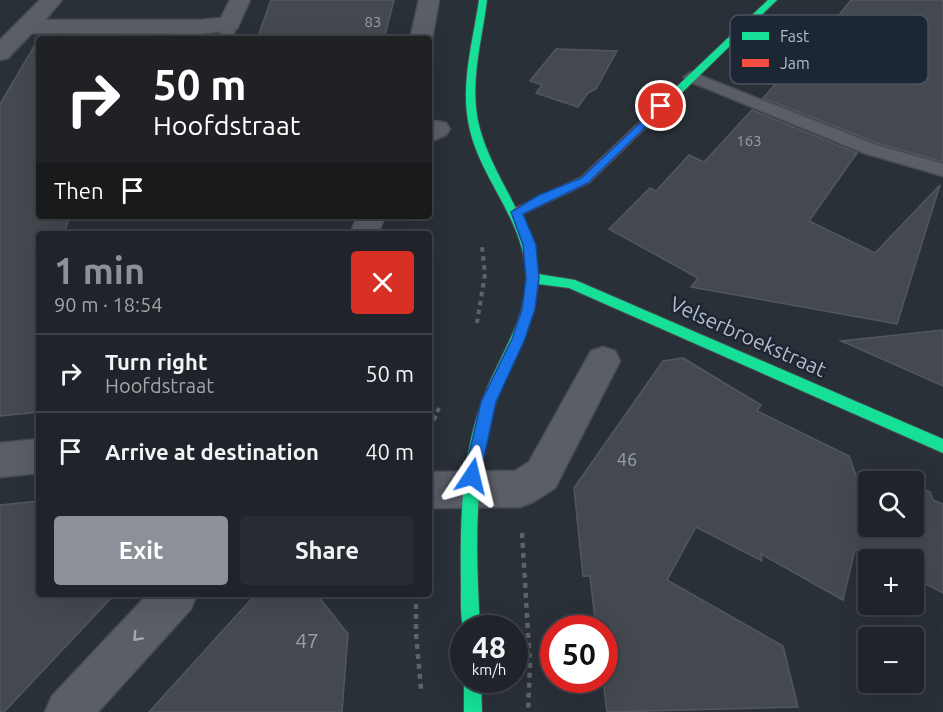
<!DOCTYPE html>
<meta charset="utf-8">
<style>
:root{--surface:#20242a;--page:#282c32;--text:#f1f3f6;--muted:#a2a4a8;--line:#3d4147;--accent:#8c9099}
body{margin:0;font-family:Ubuntu,sans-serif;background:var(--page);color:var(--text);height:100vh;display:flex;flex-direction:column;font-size:22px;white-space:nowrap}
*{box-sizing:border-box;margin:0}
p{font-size:20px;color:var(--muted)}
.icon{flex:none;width:33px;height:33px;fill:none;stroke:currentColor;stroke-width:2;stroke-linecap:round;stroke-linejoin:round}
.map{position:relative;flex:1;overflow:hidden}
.details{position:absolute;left:36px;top:231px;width:396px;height:366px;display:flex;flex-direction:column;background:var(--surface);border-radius:6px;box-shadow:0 6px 24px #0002,0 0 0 2px var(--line)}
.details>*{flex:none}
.hud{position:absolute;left:36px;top:36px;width:396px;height:183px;border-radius:6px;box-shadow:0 6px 24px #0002,0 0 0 2px var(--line);background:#202124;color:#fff;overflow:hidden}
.buttons{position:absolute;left:858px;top:471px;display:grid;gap:12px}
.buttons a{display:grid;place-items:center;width:66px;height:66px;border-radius:6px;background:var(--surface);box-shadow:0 6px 24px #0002,0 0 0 2px var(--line);font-size:30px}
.speed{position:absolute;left:450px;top:615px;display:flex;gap:12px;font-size:30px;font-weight:700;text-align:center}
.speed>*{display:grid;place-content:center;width:78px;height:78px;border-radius:50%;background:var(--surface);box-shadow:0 6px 24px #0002,0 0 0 2px var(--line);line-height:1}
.speed small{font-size:15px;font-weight:400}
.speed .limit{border:9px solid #d22;background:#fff;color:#111}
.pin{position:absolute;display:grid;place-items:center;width:51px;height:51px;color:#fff;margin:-26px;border:3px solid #fff;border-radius:50%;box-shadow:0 2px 6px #0007}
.me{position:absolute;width:66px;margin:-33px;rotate:10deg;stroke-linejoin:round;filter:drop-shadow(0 0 4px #0008)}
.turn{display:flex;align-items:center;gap:21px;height:126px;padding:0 18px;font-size:27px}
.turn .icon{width:78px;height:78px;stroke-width:2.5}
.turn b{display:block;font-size:42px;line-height:51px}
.then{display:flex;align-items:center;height:57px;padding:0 18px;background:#0003;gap:12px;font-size:22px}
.round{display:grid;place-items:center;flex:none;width:63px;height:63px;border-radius:6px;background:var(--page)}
.head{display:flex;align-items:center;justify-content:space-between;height:102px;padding:0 18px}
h1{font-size:36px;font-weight:700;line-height:45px;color:var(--accent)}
.action{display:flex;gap:12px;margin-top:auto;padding:12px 18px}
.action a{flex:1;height:69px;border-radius:6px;background:var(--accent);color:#fff;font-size:24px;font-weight:700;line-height:69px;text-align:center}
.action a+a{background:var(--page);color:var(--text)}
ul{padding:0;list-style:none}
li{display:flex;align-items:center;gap:18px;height:78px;padding:0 18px;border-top:2px solid var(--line)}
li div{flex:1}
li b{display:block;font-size:22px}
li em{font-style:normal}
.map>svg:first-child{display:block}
.building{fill:#444950;stroke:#52575f;stroke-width:1.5}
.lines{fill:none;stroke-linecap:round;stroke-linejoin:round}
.lane-casing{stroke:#484c53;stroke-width:3}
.street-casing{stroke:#484c53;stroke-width:3}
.fast-casing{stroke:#484c53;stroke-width:2}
.jam-casing{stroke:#484c53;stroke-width:2}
.path-far1{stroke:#5d636a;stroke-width:4;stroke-dasharray:4.5 4.5;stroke-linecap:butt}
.path{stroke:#5d636a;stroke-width:4.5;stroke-dasharray:5 5;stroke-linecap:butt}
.lane{fill:#5a5e66;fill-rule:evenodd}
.street{fill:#5a5e66;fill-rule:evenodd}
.fast{fill:#16e098;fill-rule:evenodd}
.jam{fill:#f24e42;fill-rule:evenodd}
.oneway{stroke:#a2a9b5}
.route{fill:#1a73e8;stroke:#114b97;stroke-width:1.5}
.labels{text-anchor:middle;stroke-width:5;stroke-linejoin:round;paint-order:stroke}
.far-number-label{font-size:15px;fill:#989fab}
.number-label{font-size:18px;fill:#989fab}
.street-label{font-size:21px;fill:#b4bcc9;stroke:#1d2633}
.near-number-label{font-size:21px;fill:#989fab}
.key{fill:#1d2633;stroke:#4a5360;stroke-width:1.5}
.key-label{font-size:16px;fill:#b4bcc9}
</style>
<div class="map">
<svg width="943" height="712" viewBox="0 0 943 712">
<rect width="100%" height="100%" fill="#2a3038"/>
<path class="building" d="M271 0H394L384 39H257Z
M851 0H943V162L877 143 763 98 781 78 786 81Z
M39 38V216H70L64 234H39V412L0 416V104Z
M556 49 617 51 596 89 588 93 578 107 536 93 542 85 530 81Z
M752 110 857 153 809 221 875 253 940 185 897 324 691 287 698 278 609 229 650 188 656 191 689 155 704 162Z
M943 330V386L841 341Z
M683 358 761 405 757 411 849 456 860 486 883 471 906 482H868V526H914V485L930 492 933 500 943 504V593L914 578V560H876L855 549 843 600 761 554 762 561 696 527 667 580 783 646 798 707 607 712 603 680 604 628H596L590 576H583L574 488 663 361Z
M39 501V594H115L4 712H0V505Z
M256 594H310L318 596 348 634 342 712H149Z"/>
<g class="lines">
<defs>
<path id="lane" d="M229 20 236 24 233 39H219L222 24Z
M691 72 876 145 943 164V176L864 153 686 80 684 77Z"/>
<path id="street" d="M40 0H62L45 20H201L221 18 230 0H250L237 29 201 34 32 33 8 58 0 60V40Z
M419 0H439L432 39 429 43V39H410Z
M437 121 446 123 450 129 446 135 429 142V123Z
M357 216H385L378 234H350Z
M603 347 615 351 620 361 555 488 533 502 520 507 429 508V472L515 471 529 462 591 351Z
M39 439V473L0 477V443Z
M148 594H197L191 609 98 712H45L52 696Z"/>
<path id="fast" d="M479 0H487C482 41 468 87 480 129 494 180 532 220 538 274L575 280 943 439V453L569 288 538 284C535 330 506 366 494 409 473 480 476 555 480 628H464V631C460 617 461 600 461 586 460 521 461 453 485 393 500 355 526 320 526 278 526 221 480 180 469 126 460 85 473 41 479 0Z
M768 0H777L658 116H650V112Z
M464 679 481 680 482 712H464Z"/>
<path id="jam" d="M654 111 659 114 658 116 589 183 521 215H513V209L581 177 650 112Z"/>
</defs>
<use href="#lane" class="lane-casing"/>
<use href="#street" class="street-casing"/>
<use href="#fast" class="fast-casing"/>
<use href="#jam" class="jam-casing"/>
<path class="path-far1" d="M477 323 485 274 482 247
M437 412 440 406"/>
<path class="path" d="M429 429 438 411
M522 533 530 665 528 712
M416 594V634L421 689"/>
<use href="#lane" class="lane"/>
<use href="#street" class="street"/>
<use href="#fast" class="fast"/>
<use href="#jam" class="jam"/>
</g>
<defs><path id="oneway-chevron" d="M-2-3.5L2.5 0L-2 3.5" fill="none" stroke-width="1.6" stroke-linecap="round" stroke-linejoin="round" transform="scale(1.5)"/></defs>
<use class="oneway" href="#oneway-chevron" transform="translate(137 637) rotate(133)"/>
<path class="route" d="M661 103 666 106 664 109 588 183 523 214 536 245 539 278 535 309 525 339 496 402 480 476 477 481 472 483 467 481 464 476 481 402 512 339 522 309 526 278 523 245 511 212 539 195 581 178Z"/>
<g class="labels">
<g class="far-number-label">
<text x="373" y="27">83</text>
<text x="749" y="146">163</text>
</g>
<g class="number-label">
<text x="627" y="466">46</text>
</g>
<g class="street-label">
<text transform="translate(748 337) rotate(24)" y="7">Velserbroekstraat</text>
</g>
<g class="near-number-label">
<text x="307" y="648">47</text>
</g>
</g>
<rect x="730" y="15" width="198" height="69" rx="9" class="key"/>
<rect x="742" y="32" width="27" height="8" fill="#16e098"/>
<rect x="742" y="59" width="27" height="8" fill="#f24e42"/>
<g class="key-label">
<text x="780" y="42">Fast</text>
<text x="780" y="69">Jam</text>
</g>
</svg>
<div class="buttons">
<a><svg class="icon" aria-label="search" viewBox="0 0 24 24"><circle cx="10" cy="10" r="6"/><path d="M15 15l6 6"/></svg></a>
<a>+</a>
<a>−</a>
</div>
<div class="speed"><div>48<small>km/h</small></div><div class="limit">50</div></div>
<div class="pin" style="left:661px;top:106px;background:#d93025"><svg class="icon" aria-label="arrive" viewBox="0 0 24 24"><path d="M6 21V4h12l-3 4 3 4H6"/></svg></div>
<svg class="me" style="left:472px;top:476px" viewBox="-20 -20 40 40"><path d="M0-17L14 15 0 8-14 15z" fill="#1a73e8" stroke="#fff" stroke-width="4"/></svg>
<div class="hud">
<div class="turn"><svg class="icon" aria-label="right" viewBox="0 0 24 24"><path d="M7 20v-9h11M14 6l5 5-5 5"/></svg><div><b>50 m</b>Hoofdstraat</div></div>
<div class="then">Then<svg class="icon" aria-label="arrive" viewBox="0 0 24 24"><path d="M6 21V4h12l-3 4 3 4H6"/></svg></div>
</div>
<section class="details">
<div class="head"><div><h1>1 min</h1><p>90 m · 18:54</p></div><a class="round" style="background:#d93025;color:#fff"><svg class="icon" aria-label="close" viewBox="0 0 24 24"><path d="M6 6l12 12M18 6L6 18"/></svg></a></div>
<ul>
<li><svg class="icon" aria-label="right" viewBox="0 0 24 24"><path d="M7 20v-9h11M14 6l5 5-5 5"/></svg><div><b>Turn right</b><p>Hoofdstraat</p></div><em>50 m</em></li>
<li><svg class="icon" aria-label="arrive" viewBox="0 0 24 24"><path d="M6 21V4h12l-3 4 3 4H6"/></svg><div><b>Arrive at destination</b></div><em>40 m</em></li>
</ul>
<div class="action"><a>Exit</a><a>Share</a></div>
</section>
</div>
